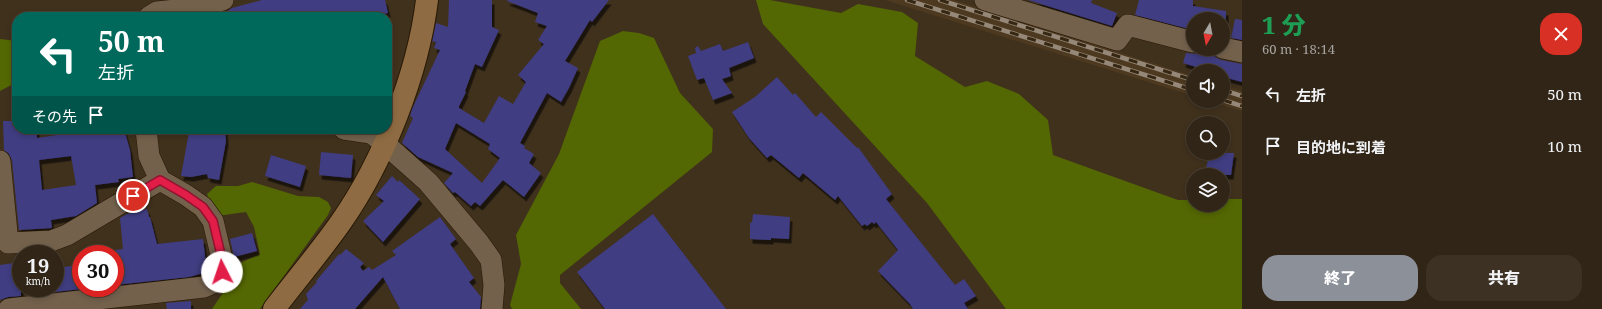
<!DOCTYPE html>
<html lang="ja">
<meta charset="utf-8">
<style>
:root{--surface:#302516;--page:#3c3123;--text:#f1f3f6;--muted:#a8a5a1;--line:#4b4235;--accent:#8c9099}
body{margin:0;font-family:"Noto Serif","Noto Sans JP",serif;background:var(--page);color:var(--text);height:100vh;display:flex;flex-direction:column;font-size:15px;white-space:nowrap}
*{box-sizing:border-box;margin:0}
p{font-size:13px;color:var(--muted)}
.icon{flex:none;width:22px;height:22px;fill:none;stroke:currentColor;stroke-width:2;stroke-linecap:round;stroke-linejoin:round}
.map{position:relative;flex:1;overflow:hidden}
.sheet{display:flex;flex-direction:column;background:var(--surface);width:360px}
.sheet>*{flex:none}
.banner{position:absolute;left:12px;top:12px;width:380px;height:122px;border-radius:16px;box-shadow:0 2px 6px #0003,0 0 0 1px var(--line);background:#00695c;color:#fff;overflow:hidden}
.needle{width:26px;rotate:190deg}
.controls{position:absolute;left:1186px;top:12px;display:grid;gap:8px}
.controls a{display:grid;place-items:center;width:44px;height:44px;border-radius:50%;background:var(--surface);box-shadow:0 2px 6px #0003,0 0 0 1px var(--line);font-size:20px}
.speed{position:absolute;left:12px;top:245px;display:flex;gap:8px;font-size:20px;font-weight:700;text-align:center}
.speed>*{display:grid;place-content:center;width:52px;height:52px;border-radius:50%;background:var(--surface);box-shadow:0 2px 6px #0003,0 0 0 1px var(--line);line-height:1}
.speed small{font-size:10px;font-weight:400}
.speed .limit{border:6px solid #d22;background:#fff;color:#111}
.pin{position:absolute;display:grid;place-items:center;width:34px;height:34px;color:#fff;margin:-17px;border:2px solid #fff;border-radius:50%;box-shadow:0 1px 4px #0007}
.me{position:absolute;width:44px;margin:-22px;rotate:356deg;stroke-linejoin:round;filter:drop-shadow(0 0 3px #0008)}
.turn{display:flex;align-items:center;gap:14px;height:84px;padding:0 20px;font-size:18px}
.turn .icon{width:52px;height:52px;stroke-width:2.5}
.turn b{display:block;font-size:28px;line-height:34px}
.then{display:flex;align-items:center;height:38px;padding:0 20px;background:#0003;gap:8px;font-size:15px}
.round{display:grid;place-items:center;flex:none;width:42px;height:42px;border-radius:16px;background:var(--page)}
.summary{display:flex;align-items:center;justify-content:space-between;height:68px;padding:0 20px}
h1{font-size:24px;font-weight:800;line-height:30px;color:#1e9e55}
.primary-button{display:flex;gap:8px;margin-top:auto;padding:8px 20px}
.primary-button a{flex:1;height:46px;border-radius:16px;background:var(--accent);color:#fff;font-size:16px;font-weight:800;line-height:46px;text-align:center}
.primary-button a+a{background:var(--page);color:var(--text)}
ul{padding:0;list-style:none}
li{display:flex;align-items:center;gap:12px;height:52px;padding:0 20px}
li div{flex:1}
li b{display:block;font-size:15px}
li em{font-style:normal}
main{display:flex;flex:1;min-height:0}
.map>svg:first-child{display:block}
.built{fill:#4d391f}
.forest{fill:#536702}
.building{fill:#403c82;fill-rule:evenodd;filter:url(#shadow)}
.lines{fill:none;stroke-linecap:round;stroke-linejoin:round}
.street-casing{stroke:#271805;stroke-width:22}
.secondary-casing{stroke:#271805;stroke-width:24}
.street{stroke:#73614c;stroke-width:21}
.secondary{stroke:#8e6b42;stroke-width:22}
.rail-casing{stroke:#958878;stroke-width:4.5}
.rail{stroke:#362713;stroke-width:3;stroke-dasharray:9;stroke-linecap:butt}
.route-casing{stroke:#92132f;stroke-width:10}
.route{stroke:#e11d48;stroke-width:7}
</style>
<main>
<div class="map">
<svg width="1242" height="309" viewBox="0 0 1242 309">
<defs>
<filter id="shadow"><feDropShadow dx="2.5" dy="4.5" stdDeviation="0" flood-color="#0009"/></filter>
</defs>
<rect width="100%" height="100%" fill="#40311d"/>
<path class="built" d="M885 0H954L1193 76V96Z
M1223 85 1242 91V111L1209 101H1223Z"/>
<path class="forest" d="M756 0H770L841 13 858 4 902 12 918 23 915 56 965 87 987 81 1019 94 1048 120 1053 155 1178 200H1193V205H1223V199H1242V309H1006L927 203 763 24Z
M623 31 639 33 654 38 680 93 713 129 712 152 560 275V283L581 309H512L510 305 521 264 516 235 559 154 600 41Z
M0 39 17 41V82L0 91Z
M252 182 298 196 319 197 328 202 331 208 328 215 260 309H212L231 281 236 265 260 254 254 227 246 212 217 216 210 205 207 194 216 186H238Z"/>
<path class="building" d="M262 0H385L388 13 371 17H216V14L226 12 232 8Z
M449 0H492V27L499 30 482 67 475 64 465 91 466 92 459 106V108L484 123 499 96 513 104 526 82 518 75 544 44 538 40 547 26 535 22 538 13 507 1 508 0H609L592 22 590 20 565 61 578 68 569 88 561 102 547 93 520 143 525 146 524 148 534 154 529 163 541 173 524 197 503 180 480 206 475 202 471 206 455 192 453 193 444 183 453 173 418 157 402 143 413 118 410 116 412 109 440 50 434 48 436 42 432 41 436 23 448 27ZM456 123 490 144 488 149 500 158 482 183 445 149Z
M1028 0H1092L1091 3 1117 13 1112 26Z
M1139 0H1193V6L1226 11V19H1193V30L1135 15Z
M1235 19 1242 20V40L1231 38Z
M748 42 754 58 729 68 731 76 722 79 732 93 713 100 704 78 697 80 688 56 696 53 695 48 698 46 701 51 720 44 723 51Z
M1202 50 1213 53 1215 57 1221 60 1242 64V82L1223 77V71H1209L1183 63 1186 53 1196 54Z
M777 77 793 95 795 93 816 117 821 112 857 148 858 147 892 194 886 199 955 285 964 279 976 296 964 303 968 309H913L910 304 878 271 898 250 876 222 874 224 872 222 867 226 865 224 862 226 838 196 835 200 803 173 799 178 771 155 767 158 749 138 732 112 755 97Z
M3 121H17V129H37V138L77 132 76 129H124L130 150 133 177 118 179 119 182 95 185 97 203 76 216 51 220 52 228 19 230 12 160 9 154 4 150ZM71 156 76 185 42 190 39 160Z
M225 129 226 141 219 180 208 178 207 174 191 177 181 176 189 132Z
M321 152 353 155 351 178 319 175Z
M1210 153H1234L1231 175H1204Z
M271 155 306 166 300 187 265 176Z
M392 176 398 182 399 180 420 199 383 242 363 221 384 201 376 195Z
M147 209 149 217H150L157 244 203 239 207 272 189 277 115 285V250L123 249 120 218 127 214Z
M653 214 726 309H605L577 272Z
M753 214 790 217 789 239 771 238V240L750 239V222L752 223Z
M440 217 456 239 450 244 474 278 469 282 481 297 480 309H400L383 277 355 309H300L308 300 306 294 317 282 316 281 339 254 340 255 346 249 364 263 360 267 363 271 369 267 372 270 396 255 392 251Z
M252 233 257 251 234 257 230 239Z
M21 262V296L8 297 0 300V265Z
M81 265V289L55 292V268Z
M191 301V309H167L166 303Z"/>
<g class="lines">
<defs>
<path id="street" d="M985 0 1117 40 1128 25 1193 42
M149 17 157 12 194 8 223 0
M1223 48 1242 52
M344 129 371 133 384 143 428 182 479 243 491 260 494 285 492 309
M0 161 8 243 51 241 67 235 160 180 149 156 146 129
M9 309 204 287 217 281 222 272V259L213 221 203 207 186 195 160 180"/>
<path id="secondary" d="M274 309C296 280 320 252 341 222 383 162 418 74 427 0"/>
</defs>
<use href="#street" class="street-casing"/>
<use href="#secondary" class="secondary-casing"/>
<use href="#street" class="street"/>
<use href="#secondary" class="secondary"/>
<defs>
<path id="rail" d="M907 0 1193 90
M940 0 1193 80
M1223 90 1242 96
M1223 100 1242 106"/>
</defs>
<use href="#rail" class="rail-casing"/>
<use href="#rail" class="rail"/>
</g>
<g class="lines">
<defs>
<path id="route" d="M133 196 160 180 186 195 203 207 213 221 222 259V272"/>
</defs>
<use href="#route" class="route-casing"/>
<use href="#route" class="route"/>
</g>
</svg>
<div class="controls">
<a><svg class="needle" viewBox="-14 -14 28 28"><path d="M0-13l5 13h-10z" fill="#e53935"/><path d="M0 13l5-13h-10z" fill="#a8a5a1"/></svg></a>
<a><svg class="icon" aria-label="sound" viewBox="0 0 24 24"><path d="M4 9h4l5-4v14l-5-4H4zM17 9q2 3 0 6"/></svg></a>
<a><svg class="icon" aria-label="search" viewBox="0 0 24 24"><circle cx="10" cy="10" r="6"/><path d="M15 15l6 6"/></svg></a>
<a><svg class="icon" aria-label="layers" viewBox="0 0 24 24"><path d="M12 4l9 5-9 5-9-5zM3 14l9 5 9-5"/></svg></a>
</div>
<div class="speed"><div>19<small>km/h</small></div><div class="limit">30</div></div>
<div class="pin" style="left:133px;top:196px;background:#d93025"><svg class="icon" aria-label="arrive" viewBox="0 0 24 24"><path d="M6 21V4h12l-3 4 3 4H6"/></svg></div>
<svg class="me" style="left:222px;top:272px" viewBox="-20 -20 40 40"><circle r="19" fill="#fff"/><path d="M0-13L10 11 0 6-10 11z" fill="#e11d48"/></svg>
<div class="banner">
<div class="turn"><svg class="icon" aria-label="left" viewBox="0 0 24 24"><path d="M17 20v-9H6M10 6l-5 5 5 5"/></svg><div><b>50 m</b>左折</div></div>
<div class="then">その先<svg class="icon" aria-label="arrive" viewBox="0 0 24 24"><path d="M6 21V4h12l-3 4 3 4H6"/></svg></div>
</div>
</div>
<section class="sheet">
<div class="summary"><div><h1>1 分</h1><p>60 m · 18:14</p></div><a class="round" style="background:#d93025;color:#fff"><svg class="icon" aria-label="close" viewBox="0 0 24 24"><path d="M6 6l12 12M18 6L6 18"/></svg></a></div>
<ul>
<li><svg class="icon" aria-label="left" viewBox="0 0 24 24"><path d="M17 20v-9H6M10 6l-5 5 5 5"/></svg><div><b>左折</b></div><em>50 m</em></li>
<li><svg class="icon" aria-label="arrive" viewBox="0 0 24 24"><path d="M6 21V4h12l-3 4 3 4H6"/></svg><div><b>目的地に到着</b></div><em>10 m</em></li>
</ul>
<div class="primary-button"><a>終了</a><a>共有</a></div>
</section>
</main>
